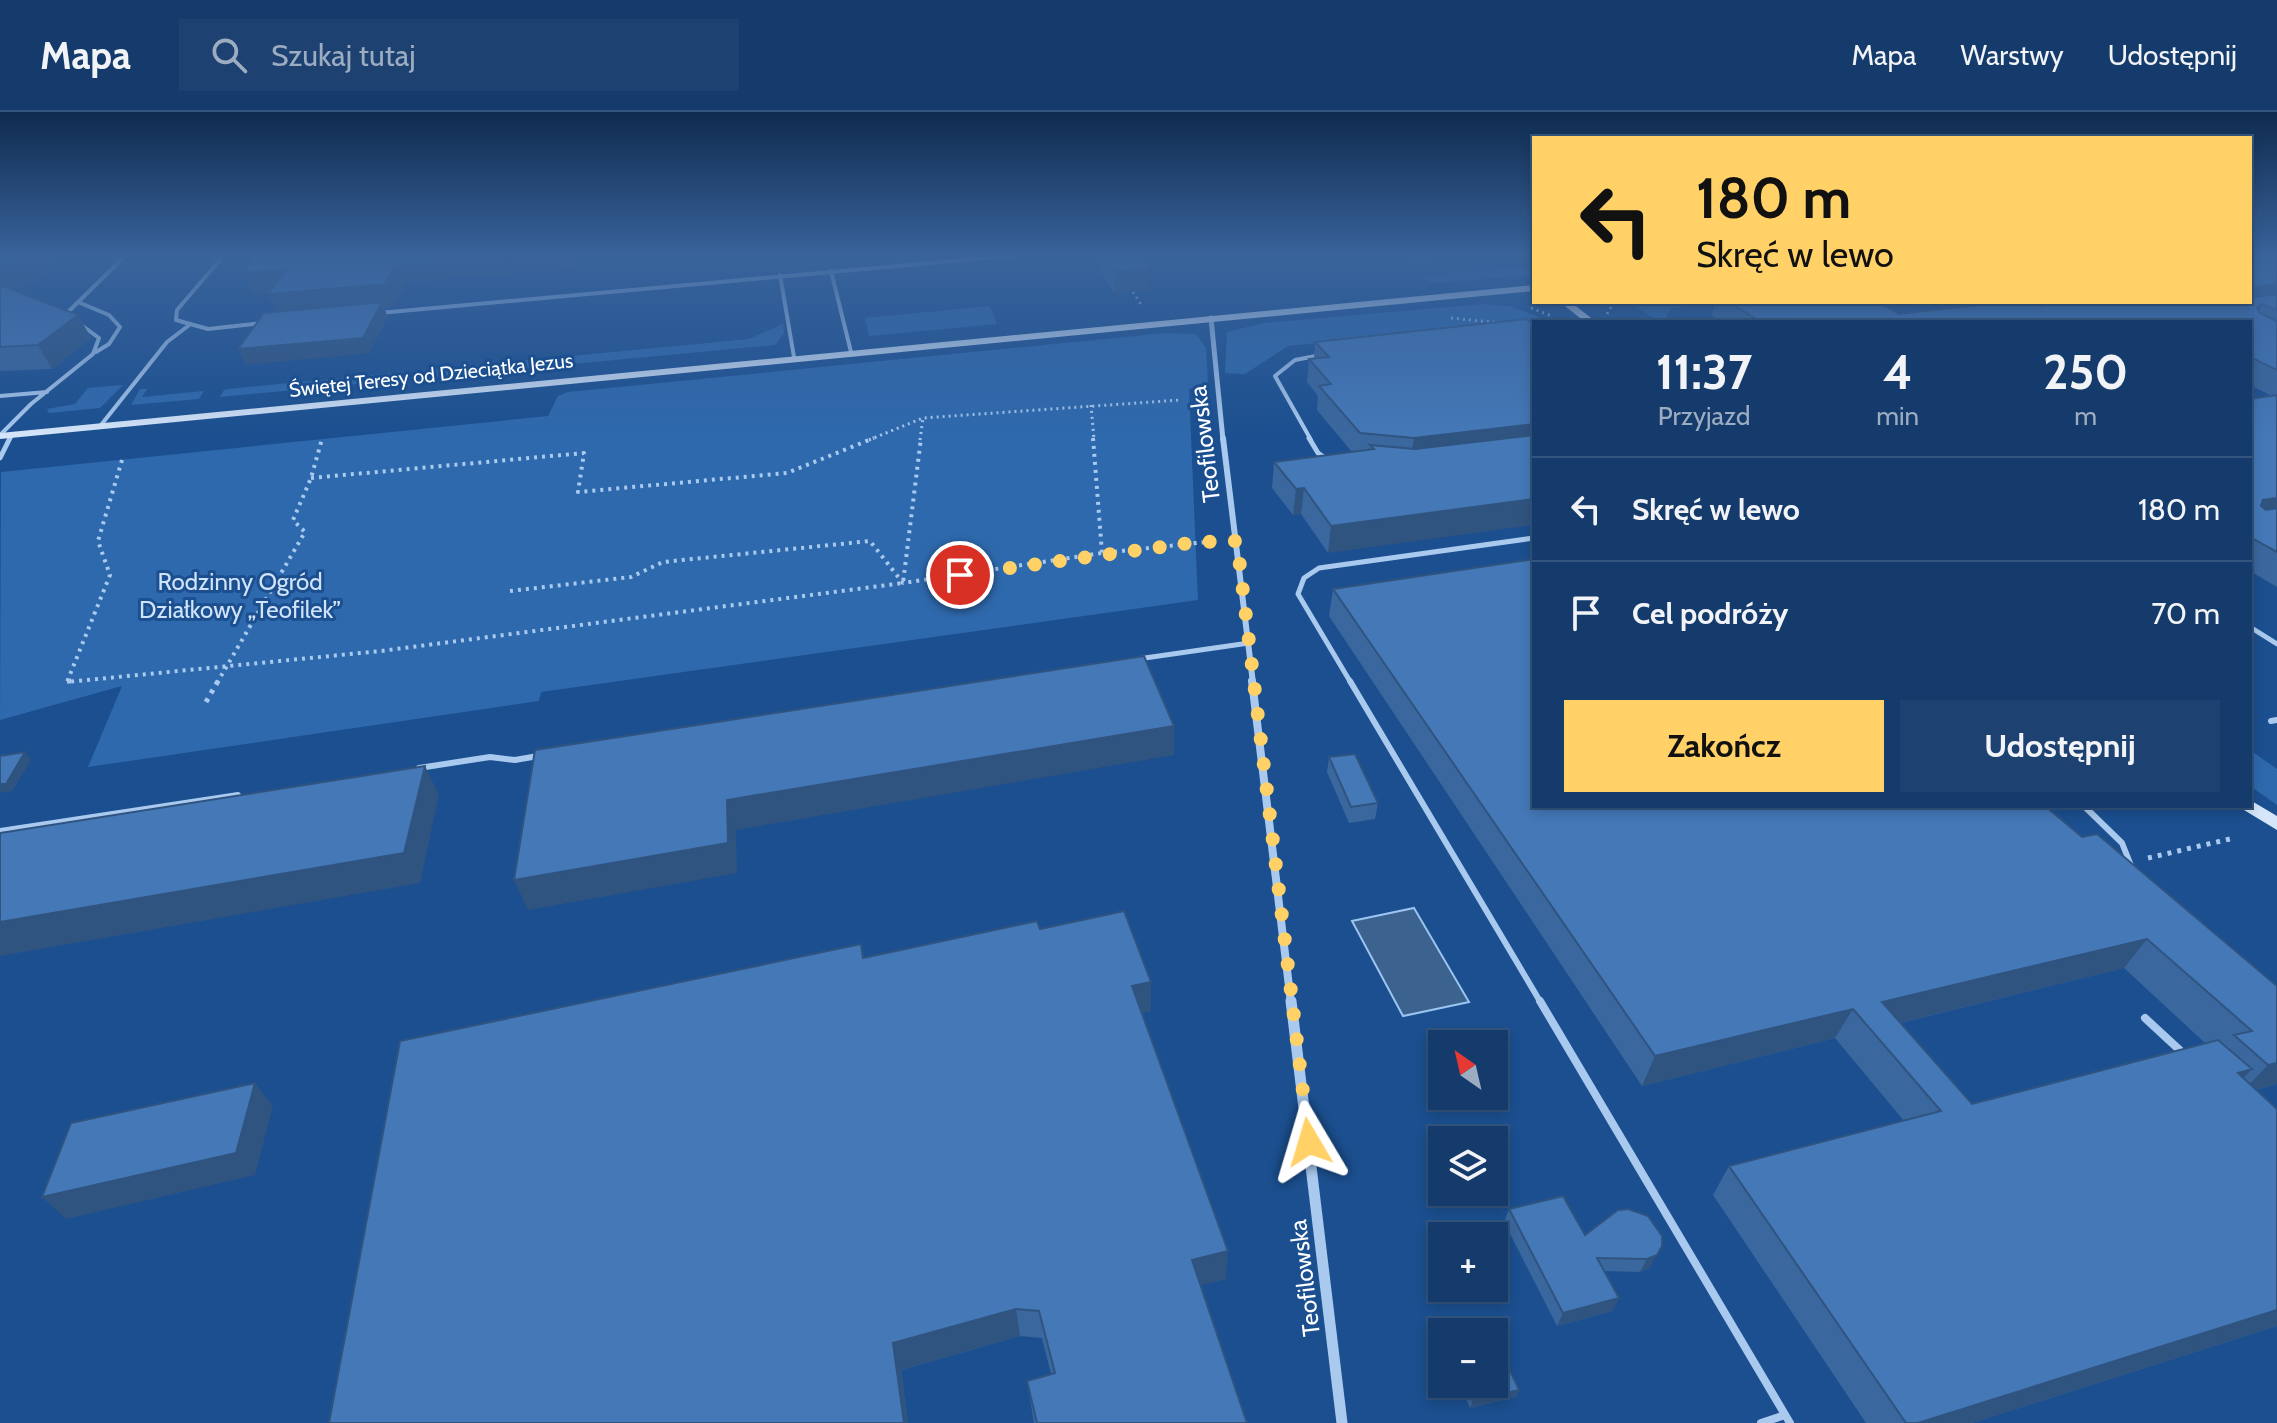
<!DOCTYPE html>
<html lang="pl">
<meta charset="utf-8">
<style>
:root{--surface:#143b6b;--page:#1d4271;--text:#f1f3f6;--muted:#9dadc1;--line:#33557e;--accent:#ffd166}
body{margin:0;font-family:Cabin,sans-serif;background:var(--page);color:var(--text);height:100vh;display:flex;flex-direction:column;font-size:30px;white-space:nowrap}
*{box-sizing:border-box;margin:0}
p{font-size:26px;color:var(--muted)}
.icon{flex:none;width:44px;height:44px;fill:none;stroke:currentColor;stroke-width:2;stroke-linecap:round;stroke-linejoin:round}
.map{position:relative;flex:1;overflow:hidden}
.side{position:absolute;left:1532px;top:208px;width:720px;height:488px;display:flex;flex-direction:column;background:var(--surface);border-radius:0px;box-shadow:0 4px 12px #0003,0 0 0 2px var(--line)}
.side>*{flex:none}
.guide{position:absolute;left:1532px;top:24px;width:720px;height:168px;border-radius:0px;box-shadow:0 4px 12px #0003,0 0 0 2px var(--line);background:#ffd166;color:#111;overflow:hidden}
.needle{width:52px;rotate:326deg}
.buttons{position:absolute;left:1428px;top:918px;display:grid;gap:16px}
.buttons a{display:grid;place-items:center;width:80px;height:80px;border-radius:0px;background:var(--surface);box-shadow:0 4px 12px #0003,0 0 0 2px var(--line);font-size:40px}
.pin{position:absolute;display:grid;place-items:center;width:68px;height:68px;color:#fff;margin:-34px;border:4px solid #fff;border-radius:50%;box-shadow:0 2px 8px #0007}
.me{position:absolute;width:88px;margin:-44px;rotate:353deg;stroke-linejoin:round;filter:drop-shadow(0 0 6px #0008)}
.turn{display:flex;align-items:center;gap:28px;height:168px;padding:0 32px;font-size:36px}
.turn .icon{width:104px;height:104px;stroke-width:2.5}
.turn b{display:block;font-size:56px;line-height:68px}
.eta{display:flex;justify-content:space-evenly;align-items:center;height:136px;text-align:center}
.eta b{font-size:48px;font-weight:800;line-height:56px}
.primary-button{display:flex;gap:16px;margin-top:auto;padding:16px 32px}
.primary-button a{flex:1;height:92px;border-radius:0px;background:var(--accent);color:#111;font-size:32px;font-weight:800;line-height:92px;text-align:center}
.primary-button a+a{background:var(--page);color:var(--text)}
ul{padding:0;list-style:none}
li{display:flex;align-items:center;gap:24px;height:104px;padding:0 32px;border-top:2px solid var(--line)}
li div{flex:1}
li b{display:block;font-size:30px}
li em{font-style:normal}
header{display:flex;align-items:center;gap:48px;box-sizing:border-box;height:112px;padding:0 40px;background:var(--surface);border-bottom:2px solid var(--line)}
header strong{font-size:38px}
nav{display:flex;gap:44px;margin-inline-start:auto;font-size:28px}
.search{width:560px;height:72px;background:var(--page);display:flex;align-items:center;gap:20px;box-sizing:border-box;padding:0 28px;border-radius:0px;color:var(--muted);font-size:30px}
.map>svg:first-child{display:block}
.green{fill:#2e69ad}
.water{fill:#3c6290;stroke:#9cc4f0;stroke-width:2}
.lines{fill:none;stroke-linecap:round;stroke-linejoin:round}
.path-far2{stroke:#a9c9ee;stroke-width:3;stroke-dasharray:2 4;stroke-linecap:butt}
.path-far1{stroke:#a9c9ee;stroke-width:4;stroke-dasharray:3 5;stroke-linecap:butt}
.path{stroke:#a9c9ee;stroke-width:5;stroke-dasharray:4 6;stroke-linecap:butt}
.lane-far3{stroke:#a9c9ee;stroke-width:4}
.lane-far2{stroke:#a9c9ee;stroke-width:5}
.lane-far1{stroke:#a9c9ee;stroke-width:6}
.lane{stroke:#a9c9ee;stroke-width:8}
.street-far3{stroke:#a9c9ee;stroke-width:5}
.street-far2{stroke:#a9c9ee;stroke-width:6}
.street-far1{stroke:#a9c9ee;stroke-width:8}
.street{stroke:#a9c9ee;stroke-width:11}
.secondary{fill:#d6e6fa;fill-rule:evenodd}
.wall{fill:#3a679d;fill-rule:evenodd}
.shaded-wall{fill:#305480}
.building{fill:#4478b7;stroke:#305480;stroke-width:2}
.route{stroke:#ffd166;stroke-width:14;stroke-dasharray:0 25.2}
.labels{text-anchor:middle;stroke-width:6;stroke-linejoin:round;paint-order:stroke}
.far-street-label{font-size:20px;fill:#fff;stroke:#1b4f8f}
.street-label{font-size:24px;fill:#fff;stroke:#1b4f8f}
.park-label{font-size:24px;fill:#cfe3fa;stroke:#1b4f8f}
</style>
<header>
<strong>Mapa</strong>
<div class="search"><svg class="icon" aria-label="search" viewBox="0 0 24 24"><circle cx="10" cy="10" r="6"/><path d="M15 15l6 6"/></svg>Szukaj tutaj</div>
<nav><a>Mapa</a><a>Warstwy</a><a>Udostępnij</a></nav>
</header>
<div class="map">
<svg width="2277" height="1311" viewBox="0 0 2277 1311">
<rect width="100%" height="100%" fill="#1b4f8f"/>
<path class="green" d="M1534 154V163L1432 171 1419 164Z
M1639 190H1722L1671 196 1664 209H1658L1635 194Z
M1484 192 1509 194 1552 210H1534V218L1500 212 1288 234 1245 262 1225 261 1227 220 1264 211Z
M990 194 997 212 869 224 865 206Z
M783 212 784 221 775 233 422 266 424 258 749 227Z
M1165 221 1196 222 1206 236 1208 272 1189 277 1198 488 541 580 539 589 88 655 122 574 0 608 1 360 548 304 558 284 568 280Z
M403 260 400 268 220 285 224 278 228 277Z
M123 273 100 296 49 301 47 297 75 292 88 276Z
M140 277H147L142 285 204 279 199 287 131 293Z
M2250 638 2277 657V693L2250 674Z"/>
<path class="water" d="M1414 796 1469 890 1403 904 1352 809Z"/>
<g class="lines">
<path class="path-far2" d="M1133 180 1142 194
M1531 196 1552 204
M1607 202 1614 190
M1451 206 1500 211
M1091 293 1094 328
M869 328 923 306 1180 288
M920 328 923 306"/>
<path class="path-far1" d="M1093 326 1102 441
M122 348 98 429 110 463 67 570 381 539 903 471 921 326
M311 366 584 341 578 380 787 361 874 326
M510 479 631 465 663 450 870 429 903 471 1102 441 1216 429
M217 571 305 420 293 408 311 366 322 327"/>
<path class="path" d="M67 569H76
M206 590 218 569
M2148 746 2234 726"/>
<path class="lane-far3" d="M225 142 177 198 176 208 208 217 264 211
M831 159 851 240
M780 163 794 245
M78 190 109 203 120 215 109 232 96 240
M379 201 1029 142
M0 284 47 280
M101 313 167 230 188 214
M0 323 31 292 93 242 99 226 69 204V199L127 142
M9 328 12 322
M1311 328 1275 264 1295 248 1321 243"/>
<path class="lane-far2" d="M1309 326 1318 341 1328 348
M0 346 10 326
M2250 515 2277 532
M1138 547 1249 531
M1351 571 1298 482 1304 466 1319 456 1534 426"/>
<path class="lane-far1" d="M1350 569 1541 891
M2271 609 2277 608
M419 656 490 645 515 648 538 644
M2084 694 2122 731 2132 756
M0 719 238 683"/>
<path class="lane" d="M1540 889 1790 1311
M2145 906 2185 943
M1761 1311 1785 1303"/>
<path class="street-far3" d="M1211 206 1223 328"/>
<path class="street-far2" d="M1223 326 1253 571"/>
<path class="street-far1" d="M1252 569 1291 891"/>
<path class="street" d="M1291 889 1342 1311"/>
<path class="secondary" d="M1534 173V179L0 327V321Z
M1560 190H1571L1596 210H1585Z
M2250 688 2277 704V718L2244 698 2242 694H2250Z"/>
</g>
<path class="wall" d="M0 142 61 144 63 147 55 150 57 153 49 155 51 159 35 166 38 170 12 178 78 203 91 226 52 257 0 259Z
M1090 142H1139L1150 156V178L1115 182Z
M1317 142H1529L1415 153 1399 142 1325 149Z
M2277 142V475L2250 459V287L2272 284 2250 273V210H1722L1712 203 1715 190H1863L1862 193 1899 202 2006 190H2250Z
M1526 207 1328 441 1301 402 1293 403 1272 376 1274 350 1352 340 1317 298 1318 284 1307 270 1309 247 1314 246 1315 230Z
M1333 477 2082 725 2277 874V972L2256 978 2277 997V1214L1972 1311H1866L1713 1083 1729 1054 1904 1009 1835 926 1642 974 1329 504ZM2124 856 2205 931 1972 992 1900 911Z
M1329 645 1378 691 1375 707 1349 711 1327 660Z
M1040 817 1151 870V899L1142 901 1226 1167 1200 1173 1247 1311H1034L1027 1269 1051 1262 1042 1226 1020 1224 901 1258 908 1311H329L861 832 864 846Z
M1509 1097 1585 1123 1648 1104 1650 1156 1640 1160 1604 1159 1613 1199 1557 1214 1504 1110Z
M1460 1272H1494L1519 1278 1516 1285 1470 1296Z"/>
<path class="shaded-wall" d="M29 142H65L61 144 63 147 55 150 57 153 49 155 51 159 35 166 38 170 12 178 0 184V155Z
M485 142H590H579L576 156 406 170 394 195 384 196 388 205 369 241 246 253 238 237 279 205 268 182 398 148Z
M1227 142H1266L1226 145Z
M1325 142H1399L1325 149Z
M1416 142H1529L1415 153Z
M1150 156V178L1115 182V159Z
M287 157 296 179 254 183 243 161Z
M2277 172V191L2262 193 2250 213V176Z
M78 203 91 226 52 257 38 233Z
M1534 312V337L1410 351 1414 326Z
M1304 376 1301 402 1293 403 1296 377Z
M2277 386V408L2250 412 2263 388Z
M1534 387V413L1328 441 1331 414Z
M1174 614V643L736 718 737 761 528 798 514 768 727 688Z
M25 640 31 648 12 679 0 681V672Z
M425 654 439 683 420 771 0 844V810Z
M2147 827 2124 856 1870 918 1882 890Z
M1151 870V899L1133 903 1132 874Z
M1853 897 1835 926 1642 974 1655 944Z
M2277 951V972L2240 982 2268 953Z
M2252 957 2224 987 2238 961Z
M255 971 273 994 255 1063 66 1107 42 1085Z
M1662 1134 1650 1156 1640 1160 1647 1147Z
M1228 1139 1226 1167 1190 1176 1192 1148Z
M1619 1186 1613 1199 1557 1214 1563 1201Z
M1016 1197 1020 1224 901 1258 908 1311H904L893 1231Z
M2277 1198V1214L1972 1311H1918Z
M1519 1278 1516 1285 1470 1296 1473 1289Z"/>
<path class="building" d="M0 142H29L19 146 25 148 0 155Z
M259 142H485L398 148 385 172 268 182 287 157 243 161Z
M1103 142H1139L1150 156 1115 159Z
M2250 142H2277V172L2250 176Z
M0 173 78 203 38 233 0 235Z
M2277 182V198L2262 192 2257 196 2260 201 2277 209V258L2250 245V210H1761L1729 190H1854V193L1880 191 1899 202 2006 190H2030L2042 194 2046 190H2241L2247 194 2248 190H2250V186Z
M382 190 363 226 238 237 264 201Z
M1526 207 1534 213V312L1414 326 1360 321 1319 274 1331 272 1309 247 1329 245 1315 230Z
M2277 283V386L2263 388 2261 394 2266 398 2277 396V440L2250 425V287Z
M1534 323V387L1331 414 1304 376 1296 377 1274 350 1374 337 1370 333 1415 337Z
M1534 447V694H2045L2082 725 2097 722 2277 874V951L2268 953 2234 923 2252 919 2147 827 1882 890 1972 992 2218 928 2252 957 2238 961 2277 997V1198L1918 1311H1906L1729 1054 1941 999 1853 897 1655 944 1333 477Z
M1144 544 1174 614 727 688 728 731 514 768 535 638Z
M25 640 6 672H0V644Z
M1355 642 1378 691 1351 695 1329 645Z
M425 654 404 741 0 810V721Z
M1124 799 1151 870 1132 874 1228 1139 1192 1148 1247 1311H1037L1027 1269 1055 1261 1039 1199 1016 1197 893 1231 904 1311H329L400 929 861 832 863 846 1037 809 1040 817Z
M255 971 236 1041 42 1085 71 1011Z
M1563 1084 1585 1123 1618 1098 1628 1097 1648 1104 1662 1124V1134L1657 1143 1647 1147 1597 1146 1619 1186 1563 1201 1509 1097Z
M1499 1235 1519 1278 1473 1289 1466 1272H1494V1236Z"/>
<linearGradient id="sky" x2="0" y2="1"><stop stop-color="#0f2b4f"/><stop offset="0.44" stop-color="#39639b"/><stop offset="1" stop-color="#39639b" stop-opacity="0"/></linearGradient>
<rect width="2277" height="325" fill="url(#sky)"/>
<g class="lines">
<path class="route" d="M960 463 1197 430 1237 429 1309 1030"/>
</g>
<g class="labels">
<g class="far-street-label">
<text transform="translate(431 263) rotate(-6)" y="7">Świętej Teresy od Dzieciątka Jezus</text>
</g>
<g class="street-label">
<text transform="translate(1205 332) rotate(-97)" y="8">Teofilowska</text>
<text transform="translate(1305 1166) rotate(-97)" y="8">Teofilowska</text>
</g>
<g class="park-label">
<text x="240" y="478">Rodzinny Ogród<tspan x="240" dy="28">Działkowy „Teofilek”</tspan></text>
</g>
</g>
</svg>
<div class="buttons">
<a><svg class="needle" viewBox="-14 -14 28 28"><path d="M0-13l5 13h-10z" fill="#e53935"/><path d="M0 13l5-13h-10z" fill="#9dadc1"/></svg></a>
<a><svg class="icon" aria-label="layers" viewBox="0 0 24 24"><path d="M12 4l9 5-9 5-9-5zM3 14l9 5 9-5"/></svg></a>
<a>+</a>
<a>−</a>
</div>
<div class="pin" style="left:960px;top:463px;background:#d93025"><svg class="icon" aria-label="arrive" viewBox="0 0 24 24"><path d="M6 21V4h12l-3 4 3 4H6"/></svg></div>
<svg class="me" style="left:1309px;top:1030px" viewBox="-20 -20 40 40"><path d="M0-17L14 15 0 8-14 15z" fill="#ffd166" stroke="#fff" stroke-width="4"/></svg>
<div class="guide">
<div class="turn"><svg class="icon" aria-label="left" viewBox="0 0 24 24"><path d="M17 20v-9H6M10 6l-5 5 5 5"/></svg><div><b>180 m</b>Skręć w lewo</div></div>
</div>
<section class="side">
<div class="eta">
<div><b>11:37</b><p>Przyjazd</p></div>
<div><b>4</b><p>min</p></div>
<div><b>250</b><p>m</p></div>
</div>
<ul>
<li><svg class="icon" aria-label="left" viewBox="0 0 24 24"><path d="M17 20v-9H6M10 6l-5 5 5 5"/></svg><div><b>Skręć w lewo</b></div><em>180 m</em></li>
<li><svg class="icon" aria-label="arrive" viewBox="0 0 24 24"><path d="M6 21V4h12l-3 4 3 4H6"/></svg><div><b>Cel podróży</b></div><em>70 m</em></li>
</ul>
<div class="primary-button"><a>Zakończ</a><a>Udostępnij</a></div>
</section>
</div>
